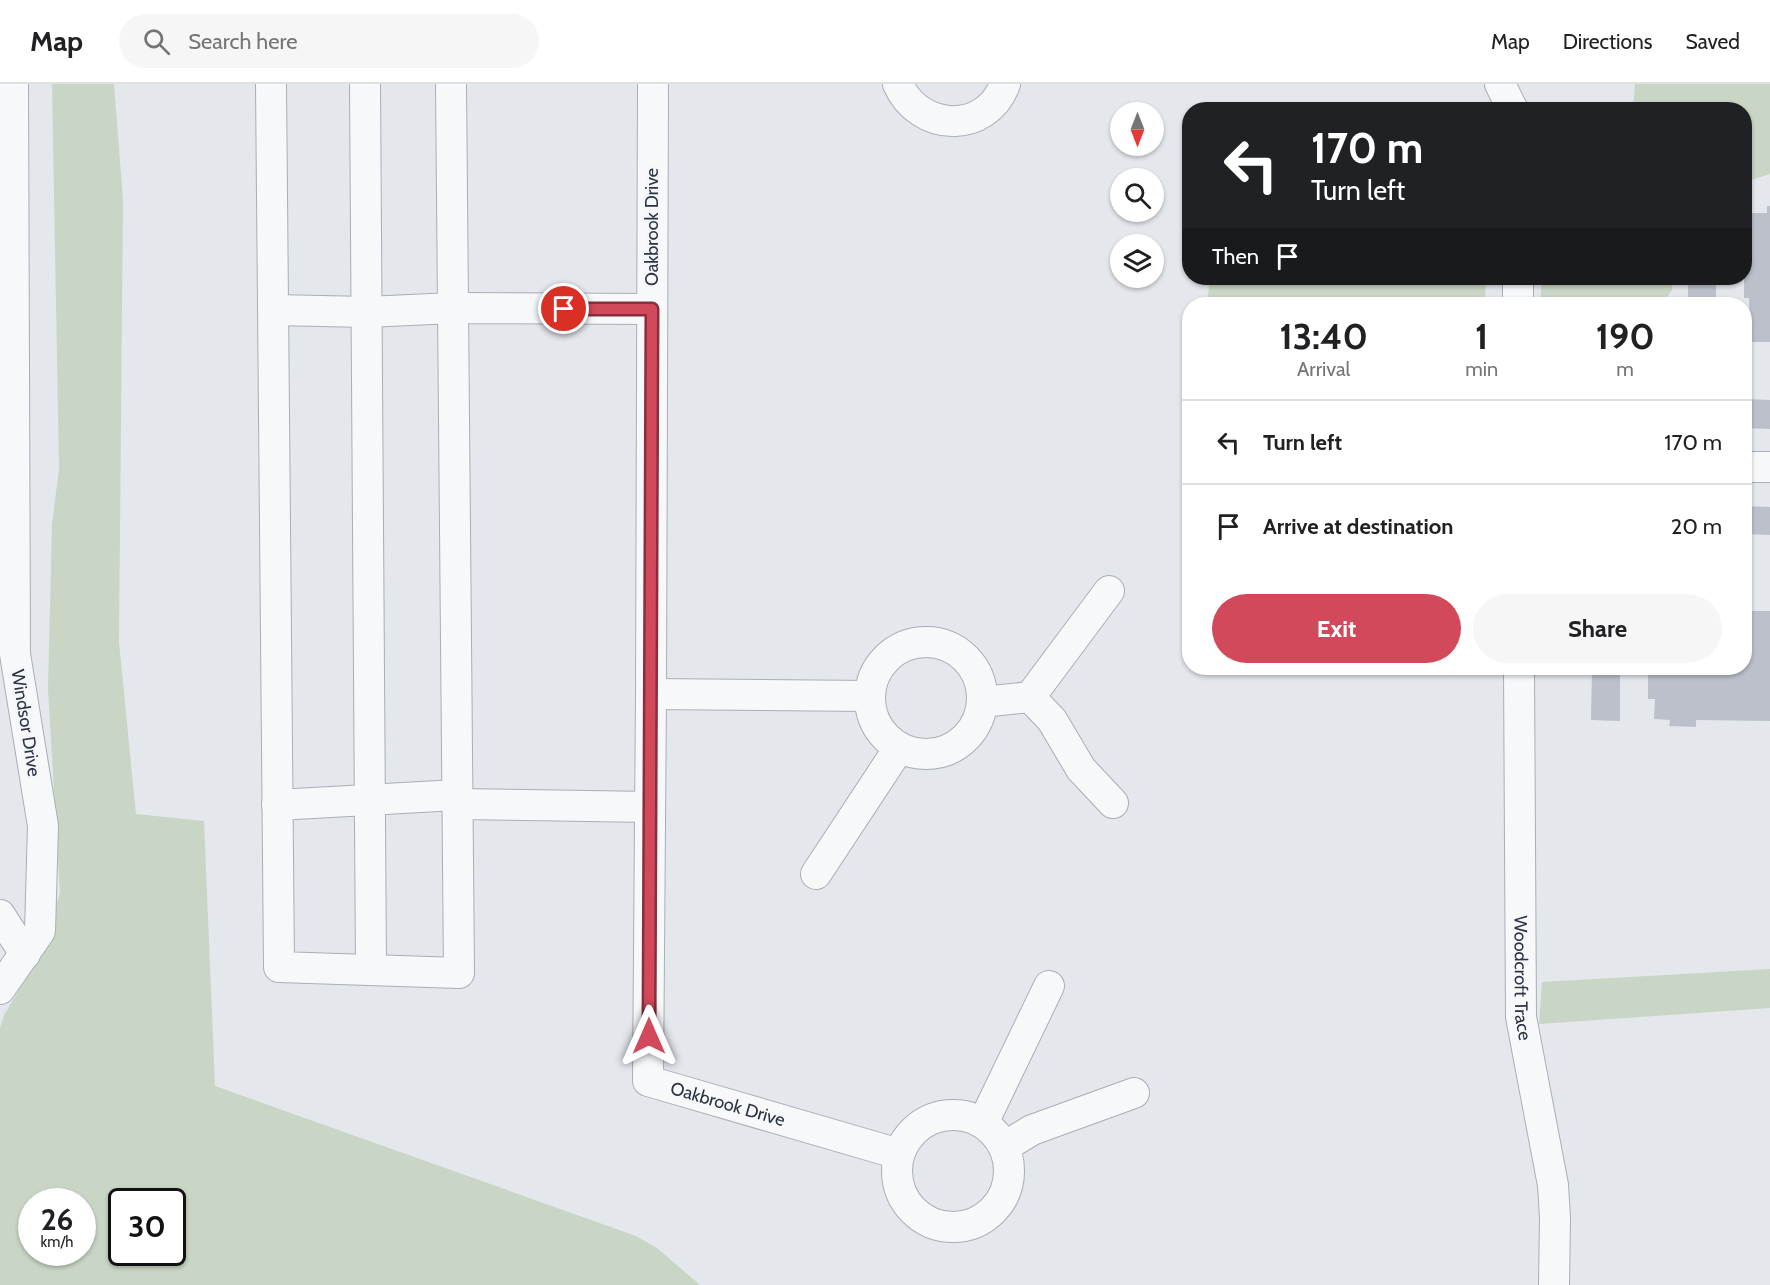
<!DOCTYPE html>
<style>
:root{--surface:#fff;--page:#f6f6f6;--text:#202124;--muted:#757577;--line:#e0e0e0;--accent:#d1495b}
body{margin:0;font-family:Cabin,sans-serif;background:var(--page);color:var(--text);height:100vh;display:flex;flex-direction:column;font-size:22px;white-space:nowrap}
*{box-sizing:border-box;margin:0}
p{font-size:20px;color:var(--muted)}
.icon{flex:none;width:33px;height:33px;fill:none;stroke:currentColor;stroke-width:2;stroke-linecap:round;stroke-linejoin:round}
.map{position:relative;flex:1;overflow:hidden}
.side{position:absolute;left:1182px;top:213px;width:570px;height:378px;display:flex;flex-direction:column;background:var(--surface);border-radius:24px;box-shadow:0 2px 4px #0004}
.side>*{flex:none}
.banner{position:absolute;left:1182px;top:18px;width:570px;height:183px;border-radius:24px;box-shadow:0 2px 4px #0004;background:#202124;color:#fff;overflow:hidden}
.needle{width:39px;rotate:180deg}
.fabs{position:absolute;left:1110px;top:18px;display:grid;gap:12px}
.fabs a{display:grid;place-items:center;width:54px;height:54px;border-radius:50%;background:var(--surface);box-shadow:0 2px 4px #0004;font-size:30px}
.speed{position:absolute;left:18px;top:1104px;display:flex;gap:12px;font-size:30px;font-weight:700;text-align:center}
.speed>*{display:grid;place-content:center;width:78px;height:78px;border-radius:50%;background:var(--surface);box-shadow:0 2px 4px #0004;line-height:1}
.speed small{font-size:15px;font-weight:400}
.speed .limit{border:3px solid #111;border-radius:9px;background:#fff;color:#111}
.pin{position:absolute;display:grid;place-items:center;width:51px;height:51px;color:#fff;margin:-26px;border:3px solid #fff;border-radius:50%;box-shadow:0 2px 6px #0007}
.me{position:absolute;width:66px;margin:-33px;rotate:0deg;stroke-linejoin:round;filter:drop-shadow(0 0 4px #0008)}
.turn{display:flex;align-items:center;gap:21px;height:126px;padding:0 30px;font-size:27px}
.turn .icon{width:78px;height:78px;stroke-width:2.5}
.turn b{display:block;font-size:42px;line-height:51px}
.then{display:flex;align-items:center;height:57px;padding:0 30px;background:#0003;gap:12px;font-size:22px}
.eta{display:flex;justify-content:space-evenly;align-items:center;height:102px;text-align:center}
.eta b{font-size:36px;font-weight:700;line-height:42px}
.button{display:flex;gap:12px;margin-top:auto;padding:12px 30px}
.button a{flex:1;height:69px;border-radius:36px;background:var(--accent);color:#fff;font-size:24px;font-weight:700;line-height:69px;text-align:center}
.button a+a{background:var(--page);color:var(--text)}
ul{padding:0;list-style:none}
li{display:flex;align-items:center;gap:18px;height:84px;padding:0 30px;border-top:2px solid var(--line)}
li div{flex:1}
li b{display:block;font-size:22px}
li em{font-style:normal}
header{display:flex;align-items:center;gap:36px;box-sizing:border-box;height:84px;padding:0 30px;background:var(--surface);border-bottom:2px solid var(--line)}
header strong{font-size:28px}
nav{display:flex;gap:33px;margin-inline-start:auto;font-size:21px}
.search{width:420px;height:54px;background:var(--page);display:flex;align-items:center;gap:15px;box-sizing:border-box;padding:0 21px;border-radius:33px;color:var(--muted);font-size:22px}
.map>svg:first-child{display:block}
.green{fill:#c9d6c5;fill-rule:evenodd}
.building{fill:#bbc0ca}
.lines{fill:none;stroke-linecap:round;stroke-linejoin:round}
.minor-casing{stroke:#a9aeb7;stroke-width:32}
.minor{stroke:#f7f8fa;stroke-width:30}
.route-casing{stroke:#882f3b;stroke-width:15}
.route{stroke:#d1495b;stroke-width:10}
.labels{text-anchor:middle;stroke-width:5;stroke-linejoin:round;paint-order:stroke}
.street-label{font-size:18px;fill:#2b3445;stroke:#f4f6f9}
</style>
<header>
<strong>Map</strong>
<div class="search"><svg class="icon" aria-label="search" viewBox="0 0 24 24"><circle cx="10" cy="10" r="6"/><path d="M15 15l6 6"/></svg>Search here</div>
<nav><a>Map</a><a>Directions</a><a>Saved</a></nav>
</header>
<div class="map">
<svg width="1770" height="1201" viewBox="0 0 1770 1201">
<rect width="100%" height="100%" fill="#e4e7ec"/>
<path class="green" d="M52 0H114L123 115 119 558 136 730 204 737 215 1002 636 1152 657 1164 700 1201H0V944L4 931 40 871 60 809 48 605 52 440 59 385ZM32 1118H82V1168H32ZM122 1118H172V1168H122Z
M1635 0H1770V90L1745 98 1744 26 1633 25Z
M1210 194H1486L1485 220H1207Z
M1541 194H1672V206L1662 220H1541Z
M1770 885V924L1539 940 1542 898Z"/>
<path class="building" d="M1767 122H1770V258H1750L1749 214H1744V149H1752L1751 129H1767Z
M1688 194H1716V220H1688Z
M1744 315 1770 316V345L1744 344Z
M1744 422 1770 423V451L1744 450Z
M1744 527H1770V637L1696 636V643L1669 642 1670 636 1654 635 1655 615H1648V584H1744Z
M1592 584H1620V637L1591 636Z"/>
<g class="lines">
<defs>
<g id="minor">
<path d="M271 0 279 883 459 889 451 0"/>
<path d="M365 0 371 885"/>
<path id="s1" d="M653 0 651 610 648 997 899 1070"/>
<path d="M898 0C919 48 986 51 1005 0"/>
<path d="M1500 0 1513 26"/>
<path d="M1518 220V194"/>
<path d="M274 226 367 228 453 224 652 225"/>
<path d="M1744 383H1770"/>
<circle cx="926" cy="614" r="56"/>
<path id="s2" d="M1519 584 1521 933 1553 1101 1555 1134 1554 1201"/>
<path d="M651 610 869 612"/>
<path d="M1030 613 1052 636 1081 685 1113 719"/>
<path d="M982 618 1030 613 1109 507"/>
<path d="M457 720 650 723"/>
<path d="M277 721 457 711"/>
<path d="M816 790 899 664"/>
<path d="M0 831 25 870"/>
<path d="M0 905 40 847 43 742 15 570 13 0"/>
<circle cx="953" cy="1087" r="56"/>
<path d="M983 1039 1049 902"/>
<path d="M1004 1063 1032 1046 1134 1009"/>
</g>
</defs>
<use href="#minor" class="minor-casing"/>
<use href="#minor" class="minor"/>
</g>
<g class="lines">
<defs>
<path id="route" d="M564 225H652L649 952"/>
</defs>
<use href="#route" class="route-casing"/>
<use href="#route" class="route"/>
</g>
<g class="labels">
<g class="street-label">
<text transform="translate(652 143) rotate(-90)" y="6">Oakbrook Drive</text>
<text transform="translate(26 639) rotate(81)" y="6">Windsor Drive</text>
<text dy="6" stroke="none"><textPath href="#s2" startOffset="310">Woodcroft Trace</textPath></text>
<text dy="6" stroke="none"><textPath href="#s1" startOffset="1080">Oakbrook Drive</textPath></text>
</g>
</g>
</svg>
<div class="fabs">
<a><svg class="needle" viewBox="-14 -14 28 28"><path d="M0-13l5 13h-10z" fill="#e53935"/><path d="M0 13l5-13h-10z" fill="#757577"/></svg></a>
<a><svg class="icon" aria-label="search" viewBox="0 0 24 24"><circle cx="10" cy="10" r="6"/><path d="M15 15l6 6"/></svg></a>
<a><svg class="icon" aria-label="layers" viewBox="0 0 24 24"><path d="M12 4l9 5-9 5-9-5zM3 14l9 5 9-5"/></svg></a>
</div>
<div class="speed"><div>26<small>km/h</small></div><div class="limit">30</div></div>
<div class="pin" style="left:564px;top:225px;background:#d93025"><svg class="icon" aria-label="arrive" viewBox="0 0 24 24"><path d="M6 21V4h12l-3 4 3 4H6"/></svg></div>
<svg class="me" style="left:649px;top:952px" viewBox="-20 -20 40 40"><path d="M0-17L14 15 0 8-14 15z" fill="#d1495b" stroke="#fff" stroke-width="4"/></svg>
<div class="banner">
<div class="turn"><svg class="icon" aria-label="left" viewBox="0 0 24 24"><path d="M17 20v-9H6M10 6l-5 5 5 5"/></svg><div><b>170 m</b>Turn left</div></div>
<div class="then">Then<svg class="icon" aria-label="arrive" viewBox="0 0 24 24"><path d="M6 21V4h12l-3 4 3 4H6"/></svg></div>
</div>
<section class="side">
<div class="eta">
<div><b>13:40</b><p>Arrival</p></div>
<div><b>1</b><p>min</p></div>
<div><b>190</b><p>m</p></div>
</div>
<ul>
<li><svg class="icon" aria-label="left" viewBox="0 0 24 24"><path d="M17 20v-9H6M10 6l-5 5 5 5"/></svg><div><b>Turn left</b></div><em>170 m</em></li>
<li><svg class="icon" aria-label="arrive" viewBox="0 0 24 24"><path d="M6 21V4h12l-3 4 3 4H6"/></svg><div><b>Arrive at destination</b></div><em>20 m</em></li>
</ul>
<div class="button"><a>Exit</a><a>Share</a></div>
</section>
</div>
